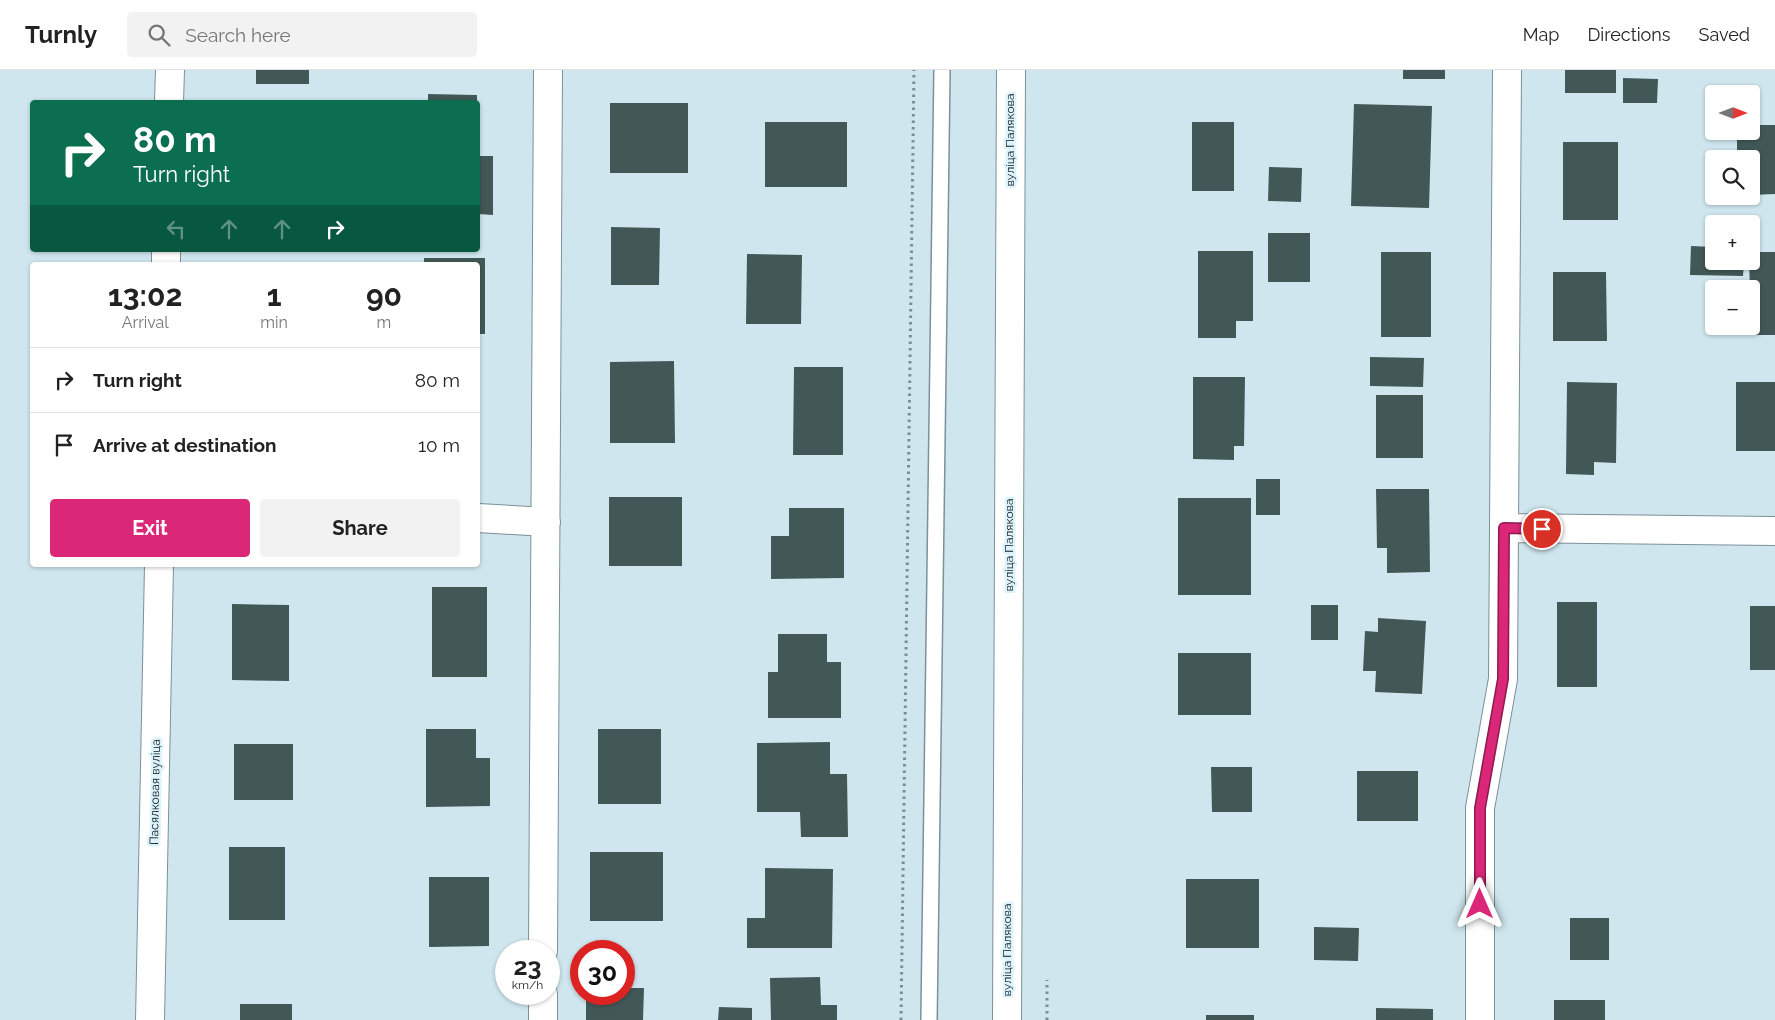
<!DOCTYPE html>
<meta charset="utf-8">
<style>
:root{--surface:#fff;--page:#f2f2f2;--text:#222;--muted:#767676;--line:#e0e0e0;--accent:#db2777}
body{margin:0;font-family:Raleway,sans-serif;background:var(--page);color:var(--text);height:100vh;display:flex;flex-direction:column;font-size:19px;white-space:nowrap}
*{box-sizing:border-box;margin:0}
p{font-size:16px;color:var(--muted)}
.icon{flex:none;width:28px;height:28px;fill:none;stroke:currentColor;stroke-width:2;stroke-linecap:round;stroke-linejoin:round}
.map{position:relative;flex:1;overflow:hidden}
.sheet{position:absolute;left:30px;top:192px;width:450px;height:305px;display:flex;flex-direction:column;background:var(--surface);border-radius:5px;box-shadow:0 1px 4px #0004}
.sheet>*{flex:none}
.banner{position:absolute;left:30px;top:30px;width:450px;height:152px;border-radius:5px;box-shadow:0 1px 4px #0004;background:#0b6e4f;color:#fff;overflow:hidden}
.needle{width:32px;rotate:90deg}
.buttons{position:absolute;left:1705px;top:15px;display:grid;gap:10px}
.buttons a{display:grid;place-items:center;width:55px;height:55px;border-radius:5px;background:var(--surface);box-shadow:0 1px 4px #0004;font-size:25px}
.speed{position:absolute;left:495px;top:870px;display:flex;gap:10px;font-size:25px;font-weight:700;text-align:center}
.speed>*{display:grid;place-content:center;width:65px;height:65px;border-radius:50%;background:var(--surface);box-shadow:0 1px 4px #0004;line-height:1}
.speed small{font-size:12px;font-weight:400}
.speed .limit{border:8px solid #d22;background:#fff;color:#111}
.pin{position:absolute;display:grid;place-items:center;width:42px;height:42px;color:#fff;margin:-21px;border:2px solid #fff;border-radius:50%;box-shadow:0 1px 5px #0007}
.me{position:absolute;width:55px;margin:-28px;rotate:0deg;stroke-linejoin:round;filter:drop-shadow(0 0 4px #0008)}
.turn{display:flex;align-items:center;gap:18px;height:105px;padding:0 20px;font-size:22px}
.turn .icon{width:65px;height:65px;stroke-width:2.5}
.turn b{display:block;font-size:35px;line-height:42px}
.lanes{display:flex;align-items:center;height:48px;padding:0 20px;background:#0003;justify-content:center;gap:25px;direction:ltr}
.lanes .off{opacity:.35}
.eta{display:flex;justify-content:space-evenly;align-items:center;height:85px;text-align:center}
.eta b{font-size:30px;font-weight:700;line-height:35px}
.action{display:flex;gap:10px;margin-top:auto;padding:10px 20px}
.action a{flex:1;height:58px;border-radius:5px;background:var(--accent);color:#fff;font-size:20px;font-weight:700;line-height:58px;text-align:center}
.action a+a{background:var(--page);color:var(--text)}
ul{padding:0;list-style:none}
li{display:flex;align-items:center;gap:15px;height:65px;padding:0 20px;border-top:1px solid var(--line)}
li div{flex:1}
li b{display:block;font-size:19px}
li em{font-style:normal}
header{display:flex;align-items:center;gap:30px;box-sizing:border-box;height:70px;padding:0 25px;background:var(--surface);border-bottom:1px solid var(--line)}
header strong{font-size:24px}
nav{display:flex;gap:28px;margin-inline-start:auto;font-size:18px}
.search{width:350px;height:45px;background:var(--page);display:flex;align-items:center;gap:12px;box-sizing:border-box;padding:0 18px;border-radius:5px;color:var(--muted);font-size:19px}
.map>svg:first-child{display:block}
.building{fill:#425856}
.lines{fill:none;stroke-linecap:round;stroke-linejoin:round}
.service-casing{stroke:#7c9199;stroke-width:18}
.minor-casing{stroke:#7c9199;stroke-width:30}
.tertiary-casing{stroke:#7c9199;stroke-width:30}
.path{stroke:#7b8c92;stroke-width:3;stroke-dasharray:2.5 4;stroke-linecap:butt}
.service{stroke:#fff;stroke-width:15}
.minor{stroke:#fff;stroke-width:28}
.tertiary{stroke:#fff;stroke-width:28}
.route-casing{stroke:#8e194d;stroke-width:12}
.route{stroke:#db2777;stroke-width:9}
.labels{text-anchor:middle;stroke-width:5;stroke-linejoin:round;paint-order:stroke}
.street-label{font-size:12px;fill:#0f171a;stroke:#dcf3fc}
</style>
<header>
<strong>Turnly</strong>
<div class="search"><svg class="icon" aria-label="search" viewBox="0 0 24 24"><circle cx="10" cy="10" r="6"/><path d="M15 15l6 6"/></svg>Search here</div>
<nav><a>Map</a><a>Directions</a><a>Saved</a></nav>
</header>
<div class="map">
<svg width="1775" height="950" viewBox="0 0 1775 950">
<rect width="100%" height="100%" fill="#cfe6ee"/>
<path class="building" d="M256 0H309V14H256Z
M1403 0H1445V9H1403Z
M1565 0H1616V23H1565Z
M1623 8 1658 9 1657 33H1623Z
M428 24 477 25V32H428Z
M610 33H688V103H610Z
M1354 34 1432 36 1429 138 1351 136Z
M765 52H847V117H765Z
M1192 52H1234V121H1192Z
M1751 55H1775V124L1751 125V89H1737V61H1751Z
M1563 72H1618V150H1563Z
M478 86H493V145L478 144Z
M1269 97 1302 98 1301 132 1268 131Z
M611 157 660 158 659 215H611Z
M1268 163H1310V212H1268Z
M1691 176 1714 177V191H1744L1743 206 1690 205Z
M1198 181H1253V251H1236V268H1198Z
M1381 182H1431V267H1381Z
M1751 182H1775V265H1750L1751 219H1750L1749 191H1751Z
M747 184 802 185 801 254H746Z
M424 188H485V264H478V195H424Z
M1553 202H1606L1607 271H1553Z
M1370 287 1424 288 1423 317 1370 316Z
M674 291 675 373H610V292Z
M794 297H843V385H793Z
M1193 307H1245L1244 376H1234V390L1193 389Z
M1567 312 1617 313 1616 393 1594 392V405L1566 404Z
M1736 312H1775V381H1736Z
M1376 325H1423V388H1376Z
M1256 409H1280V445H1256Z
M1376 419H1429L1430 502 1387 503V478H1377Z
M609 427H682V496H609Z
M1178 428H1251V525H1178Z
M789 438H844V508L771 509V466H789Z
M432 517H487V607H432Z
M1557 532H1597V617H1557Z
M232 534 289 535V611L232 610Z
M1311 535H1338V570H1311Z
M1750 536H1775V600H1750Z
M1378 548 1426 551 1422 624 1375 622 1376 601H1363L1365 561 1378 562Z
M778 564H827V592H841V648H768V602H778Z
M1178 583H1251V645H1178Z
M426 659H476V688H490V736L426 737Z
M598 659H661V734H598Z
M830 672V704H847L848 767H801L800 742H757V673Z
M234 674H293V730H234Z
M1211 697H1252V742H1212Z
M1357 701H1418V751H1357Z
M229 777H285V850H229Z
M590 782H663V851H590Z
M765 798 833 799 832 878H747V848H765Z
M429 807H489V876L429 877Z
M1186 809H1259V878H1186Z
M1570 848H1609V890H1570Z
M1314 857 1359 858 1358 891 1314 890Z
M820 907 821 935H837V950H771L770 908Z
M624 918H644L643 950H586V924H624Z
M1554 930H1605V950H1554Z
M240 934H292V950H240Z
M719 937 752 938V950H718Z
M1376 938 1433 939V950H1376Z
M1206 945H1254V950H1206Z"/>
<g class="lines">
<defs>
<path id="service" d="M929 950 942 0"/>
<path id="minor" d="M169 32 170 0
M166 195V180
M478 448 546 452
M1504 458 1775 461
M543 881 548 0
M150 950 159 495
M543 950V924
M1480 950V738L1503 609 1507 0"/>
<path id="tertiary" d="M1007 950 1011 0"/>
</defs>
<use href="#service" class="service-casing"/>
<use href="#minor" class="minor-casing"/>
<use href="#tertiary" class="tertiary-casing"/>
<path class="path" d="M901 950 914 0
M1047 950V910"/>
<use href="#service" class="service"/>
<use href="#minor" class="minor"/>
<use href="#tertiary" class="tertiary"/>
</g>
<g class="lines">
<defs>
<path id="route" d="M1480 834V738L1503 609 1504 458 1542 459"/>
</defs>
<use href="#route" class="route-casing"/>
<use href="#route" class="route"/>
</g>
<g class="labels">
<g class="street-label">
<text transform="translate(1010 70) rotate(-90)" y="4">вуліца Палякова</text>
<text transform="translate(1009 475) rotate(-90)" y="4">вуліца Палякова</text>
<text transform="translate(155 722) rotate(-89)" y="4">Пасялковая вуліца</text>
<text transform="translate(1007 880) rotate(-90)" y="4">вуліца Палякова</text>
</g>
</g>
</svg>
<div class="buttons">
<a><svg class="needle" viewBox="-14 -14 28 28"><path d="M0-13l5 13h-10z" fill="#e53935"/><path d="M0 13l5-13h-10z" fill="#767676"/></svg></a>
<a><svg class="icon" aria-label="search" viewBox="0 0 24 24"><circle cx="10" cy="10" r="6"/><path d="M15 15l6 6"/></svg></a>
<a>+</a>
<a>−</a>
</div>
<div class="speed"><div>23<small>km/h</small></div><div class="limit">30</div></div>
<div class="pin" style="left:1542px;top:459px;background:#d93025"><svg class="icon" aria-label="arrive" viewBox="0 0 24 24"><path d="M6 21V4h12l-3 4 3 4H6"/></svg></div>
<svg class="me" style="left:1480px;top:834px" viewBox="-20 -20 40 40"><path d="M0-17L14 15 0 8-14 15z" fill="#db2777" stroke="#fff" stroke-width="4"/></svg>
<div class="banner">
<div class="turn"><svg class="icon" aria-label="right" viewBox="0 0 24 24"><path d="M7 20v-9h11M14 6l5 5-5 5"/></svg><div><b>80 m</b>Turn right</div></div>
<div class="lanes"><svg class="icon off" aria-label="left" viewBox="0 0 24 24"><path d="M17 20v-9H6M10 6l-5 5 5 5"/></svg><svg class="icon off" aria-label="ahead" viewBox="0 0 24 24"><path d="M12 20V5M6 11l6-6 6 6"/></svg><svg class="icon off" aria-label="ahead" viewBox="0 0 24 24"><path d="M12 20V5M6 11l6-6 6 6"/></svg><svg class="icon" aria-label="right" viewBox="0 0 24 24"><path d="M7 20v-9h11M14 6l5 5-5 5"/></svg></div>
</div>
<section class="sheet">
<div class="eta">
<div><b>13:02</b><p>Arrival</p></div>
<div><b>1</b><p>min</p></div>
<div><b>90</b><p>m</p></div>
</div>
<ul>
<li><svg class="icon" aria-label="right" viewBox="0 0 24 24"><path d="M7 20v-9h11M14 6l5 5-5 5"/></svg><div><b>Turn right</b></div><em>80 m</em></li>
<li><svg class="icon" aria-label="arrive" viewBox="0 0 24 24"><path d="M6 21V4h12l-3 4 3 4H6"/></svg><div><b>Arrive at destination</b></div><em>10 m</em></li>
</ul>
<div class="action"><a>Exit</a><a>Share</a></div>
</section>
</div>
